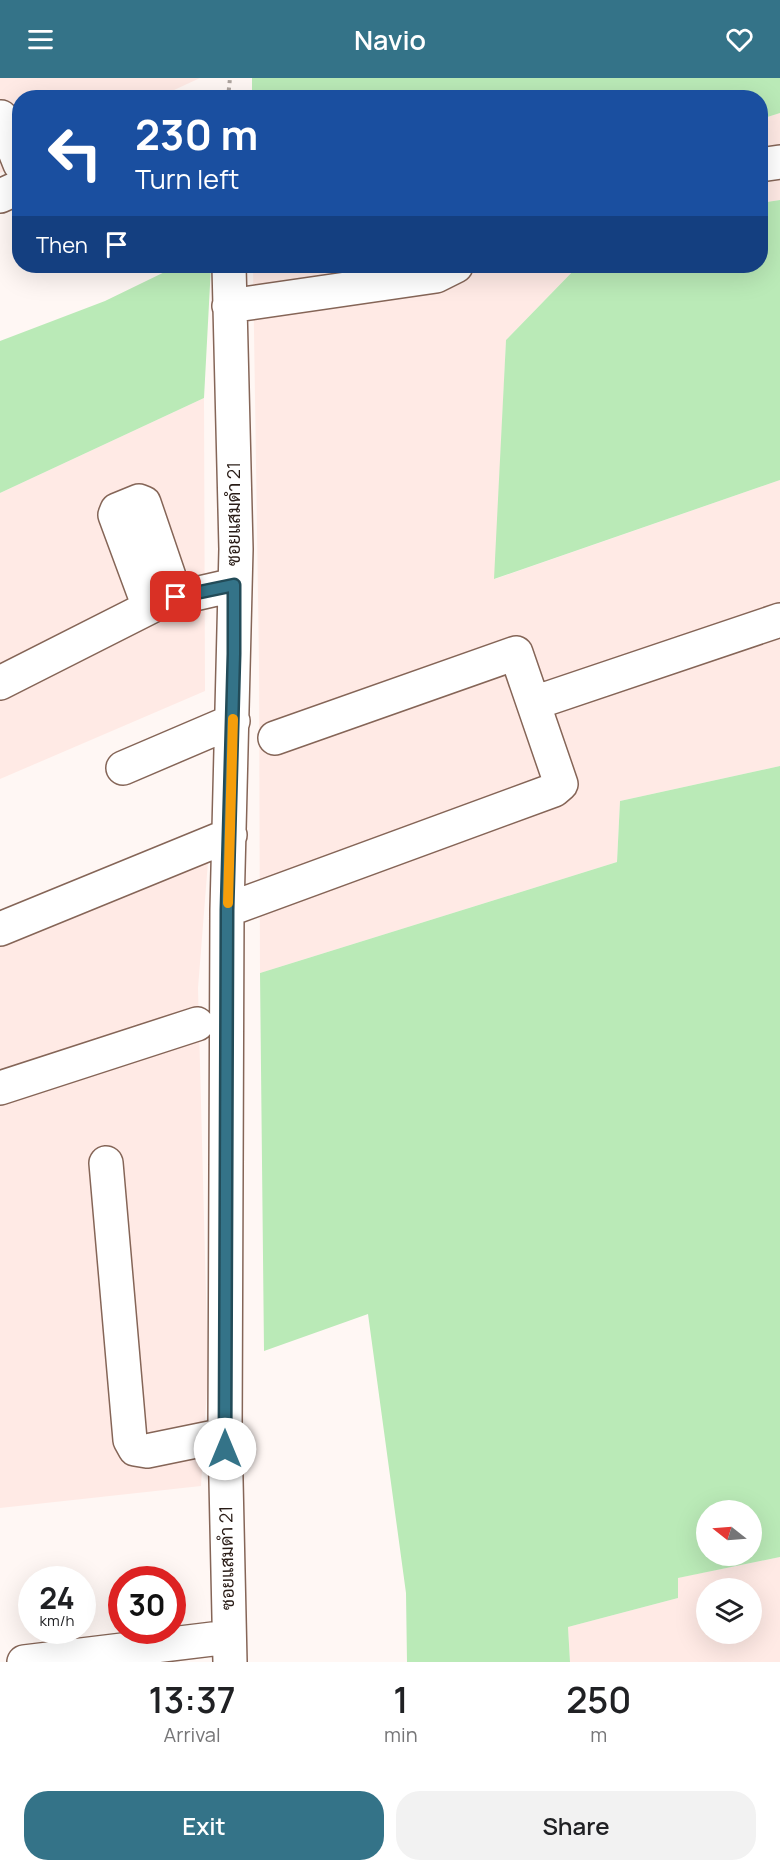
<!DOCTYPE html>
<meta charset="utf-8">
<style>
:root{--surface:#fff;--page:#f2f2f2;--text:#202124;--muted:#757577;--accent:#347388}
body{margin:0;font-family:Manrope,Sarabun,sans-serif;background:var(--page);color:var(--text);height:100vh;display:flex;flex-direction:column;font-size:22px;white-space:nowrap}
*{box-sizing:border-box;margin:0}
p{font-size:20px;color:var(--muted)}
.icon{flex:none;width:33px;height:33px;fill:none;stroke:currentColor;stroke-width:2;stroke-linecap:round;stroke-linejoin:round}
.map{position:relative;height:1584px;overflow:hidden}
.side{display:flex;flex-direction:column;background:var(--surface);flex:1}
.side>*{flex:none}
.top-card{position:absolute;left:12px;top:12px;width:756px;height:183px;border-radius:24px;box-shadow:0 6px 24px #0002;background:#1a4fa0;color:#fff;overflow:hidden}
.needle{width:39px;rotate:287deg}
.controls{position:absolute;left:696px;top:1422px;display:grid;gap:12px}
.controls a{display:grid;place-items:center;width:66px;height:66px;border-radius:50%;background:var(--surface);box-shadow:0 6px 24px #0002;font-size:30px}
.speed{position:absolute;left:18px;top:1488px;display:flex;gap:12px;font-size:30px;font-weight:700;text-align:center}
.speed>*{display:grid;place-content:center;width:78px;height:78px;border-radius:50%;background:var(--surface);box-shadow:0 6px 24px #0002;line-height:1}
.speed small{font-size:15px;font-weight:400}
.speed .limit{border:9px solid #d22;background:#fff;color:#111}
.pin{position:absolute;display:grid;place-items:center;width:51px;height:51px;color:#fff;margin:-26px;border-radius:12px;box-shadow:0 3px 9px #0006}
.me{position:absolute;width:66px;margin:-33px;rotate:0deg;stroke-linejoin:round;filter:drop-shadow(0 0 4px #0008)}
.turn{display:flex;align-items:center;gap:21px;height:126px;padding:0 24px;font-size:27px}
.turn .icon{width:78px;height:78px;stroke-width:2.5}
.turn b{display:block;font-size:42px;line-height:51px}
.then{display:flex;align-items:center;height:57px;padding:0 24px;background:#0003;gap:12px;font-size:22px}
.eta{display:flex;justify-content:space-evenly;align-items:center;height:102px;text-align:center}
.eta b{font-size:36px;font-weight:600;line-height:42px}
.primary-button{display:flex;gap:12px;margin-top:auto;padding:12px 24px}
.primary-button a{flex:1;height:69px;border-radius:24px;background:var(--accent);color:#fff;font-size:24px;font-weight:600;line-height:69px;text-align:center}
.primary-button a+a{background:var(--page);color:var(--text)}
header{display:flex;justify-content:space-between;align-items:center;height:78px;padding:0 24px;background:var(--accent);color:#fff;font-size:27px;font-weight:600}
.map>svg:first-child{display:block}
.industrial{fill:#ffeae5;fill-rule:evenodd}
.green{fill:#baeab7;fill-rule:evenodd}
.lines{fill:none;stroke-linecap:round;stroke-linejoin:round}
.minor-casing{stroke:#856557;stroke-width:36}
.path{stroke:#aea49f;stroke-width:4;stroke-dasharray:3 4.5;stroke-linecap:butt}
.minor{stroke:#fff;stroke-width:33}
.route-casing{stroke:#224b58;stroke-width:15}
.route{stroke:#347388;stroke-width:10}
.slow{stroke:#f59e0b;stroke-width:10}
.labels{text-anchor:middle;stroke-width:4.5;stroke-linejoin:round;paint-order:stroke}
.street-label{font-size:18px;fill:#281b15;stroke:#fff}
</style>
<header><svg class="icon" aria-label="menu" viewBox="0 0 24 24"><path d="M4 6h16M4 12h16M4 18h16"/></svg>Navio<svg class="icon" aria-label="heart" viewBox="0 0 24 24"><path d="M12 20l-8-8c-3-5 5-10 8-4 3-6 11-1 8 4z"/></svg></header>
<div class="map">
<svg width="780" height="1584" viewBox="0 0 780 1584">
<rect width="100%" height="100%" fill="#fff7f4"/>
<path class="industrial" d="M0 0H200L159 19 20 20 19 85 0 95Z
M780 35V122L761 125 760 41Z
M253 188H578L506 262 495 501 780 402V688L620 723 617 784 260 895 259 583Z
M204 320 205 613 0 701V415Z
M208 784 198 910 208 1293 201 1408 0 1430V869Z
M780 1479V1584H570L568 1549 678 1520 677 1500ZM706 1510H752V1556H706Z"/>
<path class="green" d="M252 0H780V35L761 41 760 20 252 19Z
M780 122V402L494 501 506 262 578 188H760L761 125Z
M177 188H211L204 320 0 415V263L105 223Z
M780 688V1479L678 1500V1520L568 1549 570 1584H407L406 1515 368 1236 264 1273 260 895 617 784 620 723ZM706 1432H752V1478H706Z"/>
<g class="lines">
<defs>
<path id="minor" d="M1 39 20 86
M760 87 780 84
M0 118 20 109
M229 188 236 471 227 832 225 1357 230 1584
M229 228 436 198 456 188
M149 529 115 437 117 432 139 423 144 425 176 519
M0 605 160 524 234 507
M534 625 780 542
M123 690 233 643
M227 832 554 712 561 706 516 575 275 660
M0 851 230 757
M0 1010 197 946
M106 1085 130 1362 135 1371 147 1373 225 1357
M24 1584 229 1559"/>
</defs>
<use href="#minor" class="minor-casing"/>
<path class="path" d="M228 20 230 0"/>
<use href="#minor" class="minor"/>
</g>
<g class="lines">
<defs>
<path id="route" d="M176 519 234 507V576L227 832 225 1371"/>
</defs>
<use href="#route" class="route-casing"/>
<use href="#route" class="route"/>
<path class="slow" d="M228 825 233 641"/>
</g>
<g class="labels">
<g class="street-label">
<text transform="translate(234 436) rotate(-90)" y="6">ซอยแสมดำ 21</text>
<text transform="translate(227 1480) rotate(-91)" y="6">ซอยแสมดำ 21</text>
</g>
</g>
</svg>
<div class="controls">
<a><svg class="needle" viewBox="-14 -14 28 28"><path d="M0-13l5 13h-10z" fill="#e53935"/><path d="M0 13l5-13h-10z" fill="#757577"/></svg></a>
<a><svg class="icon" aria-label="layers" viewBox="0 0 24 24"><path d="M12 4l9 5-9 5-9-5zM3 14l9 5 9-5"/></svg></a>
</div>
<div class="speed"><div>24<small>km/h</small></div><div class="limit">30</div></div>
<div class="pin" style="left:176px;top:519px;background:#d93025"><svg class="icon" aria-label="arrive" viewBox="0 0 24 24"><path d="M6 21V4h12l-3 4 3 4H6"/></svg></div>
<svg class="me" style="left:225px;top:1371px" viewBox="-20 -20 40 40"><circle r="19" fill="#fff"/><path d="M0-13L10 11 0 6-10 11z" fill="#347388"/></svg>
<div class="top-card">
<div class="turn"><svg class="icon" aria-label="left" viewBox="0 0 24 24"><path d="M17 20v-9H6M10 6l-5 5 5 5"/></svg><div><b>230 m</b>Turn left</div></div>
<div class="then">Then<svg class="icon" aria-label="arrive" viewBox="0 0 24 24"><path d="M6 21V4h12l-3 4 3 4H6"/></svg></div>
</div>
</div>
<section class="side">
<div class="eta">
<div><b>13:37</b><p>Arrival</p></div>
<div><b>1</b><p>min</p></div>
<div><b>250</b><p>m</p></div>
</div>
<div class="primary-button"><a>Exit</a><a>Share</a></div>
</section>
